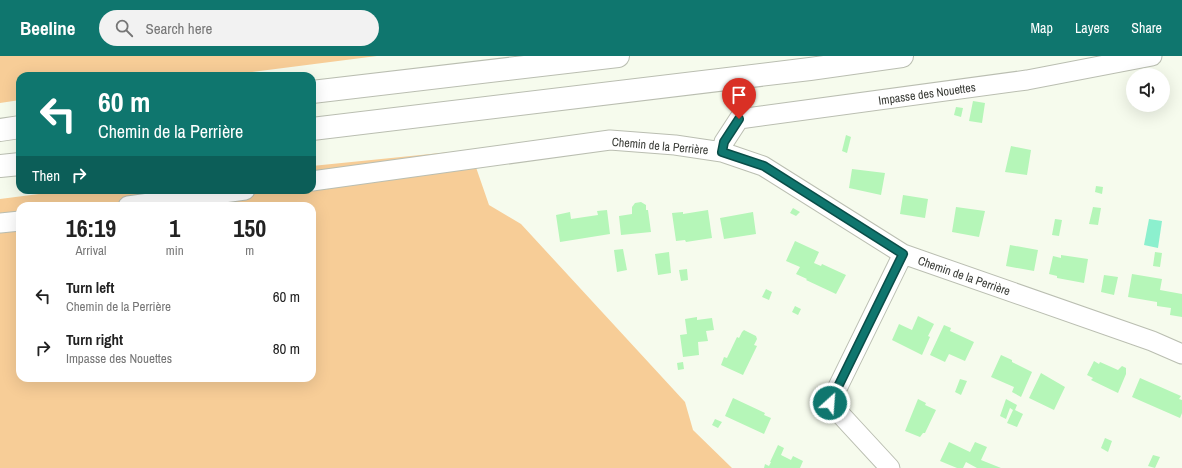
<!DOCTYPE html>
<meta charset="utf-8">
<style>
:root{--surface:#fff;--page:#f2f2f2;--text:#222;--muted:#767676;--accent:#0f766e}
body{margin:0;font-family:"Archivo Narrow",sans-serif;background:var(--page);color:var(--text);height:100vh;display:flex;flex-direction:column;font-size:15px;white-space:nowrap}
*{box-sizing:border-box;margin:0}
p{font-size:13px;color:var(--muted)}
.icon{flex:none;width:22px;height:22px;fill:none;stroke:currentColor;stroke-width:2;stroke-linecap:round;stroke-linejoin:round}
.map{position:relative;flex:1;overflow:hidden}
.sheet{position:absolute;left:16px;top:146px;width:300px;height:180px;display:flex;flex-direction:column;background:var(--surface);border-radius:12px;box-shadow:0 4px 16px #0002}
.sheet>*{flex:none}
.guide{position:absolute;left:16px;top:16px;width:300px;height:122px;border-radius:12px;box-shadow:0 4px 16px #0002;background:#0f766e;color:#fff;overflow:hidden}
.fabs{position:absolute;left:1126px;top:12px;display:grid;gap:8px}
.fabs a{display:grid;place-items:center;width:44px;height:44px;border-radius:50%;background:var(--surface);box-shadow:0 4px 16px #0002;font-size:20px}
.pin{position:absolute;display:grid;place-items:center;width:34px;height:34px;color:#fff;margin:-41px -17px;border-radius:50% 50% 50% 0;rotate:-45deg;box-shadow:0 0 4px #0007}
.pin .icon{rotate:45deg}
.me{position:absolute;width:44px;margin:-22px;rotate:26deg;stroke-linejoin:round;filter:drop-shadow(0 0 3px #0008)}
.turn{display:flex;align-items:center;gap:14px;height:84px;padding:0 16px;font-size:18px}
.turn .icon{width:52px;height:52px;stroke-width:2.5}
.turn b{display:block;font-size:28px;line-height:34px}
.then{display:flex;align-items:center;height:38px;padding:0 16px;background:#0003;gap:8px;font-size:15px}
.eta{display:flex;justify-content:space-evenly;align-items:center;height:68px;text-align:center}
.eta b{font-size:24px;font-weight:700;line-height:28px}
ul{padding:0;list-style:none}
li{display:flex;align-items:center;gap:12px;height:52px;padding:0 16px}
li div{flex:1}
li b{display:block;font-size:15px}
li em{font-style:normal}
header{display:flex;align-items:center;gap:24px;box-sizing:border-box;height:56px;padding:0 20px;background:var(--accent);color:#fff}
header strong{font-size:19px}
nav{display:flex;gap:22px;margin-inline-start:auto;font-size:14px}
.search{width:280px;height:36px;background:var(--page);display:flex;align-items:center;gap:10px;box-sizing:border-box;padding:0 14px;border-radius:22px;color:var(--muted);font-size:15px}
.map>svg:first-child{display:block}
.green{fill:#f7cd97;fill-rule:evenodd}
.water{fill:#8cf0ce}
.building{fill:#b5f6b8}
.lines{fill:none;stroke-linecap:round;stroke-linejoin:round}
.street-casing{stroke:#babeb1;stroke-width:21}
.highway-casing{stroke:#babeb1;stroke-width:24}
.street{stroke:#fff;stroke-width:19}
.highway{stroke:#fff;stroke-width:22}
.route-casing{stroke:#0a4d48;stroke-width:10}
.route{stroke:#0f766e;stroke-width:7}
.labels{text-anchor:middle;stroke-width:3.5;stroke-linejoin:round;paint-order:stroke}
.street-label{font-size:12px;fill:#393b36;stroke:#fff}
</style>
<header>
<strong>Beeline</strong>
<div class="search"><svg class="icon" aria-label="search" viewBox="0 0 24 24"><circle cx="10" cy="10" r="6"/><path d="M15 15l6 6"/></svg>Search here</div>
<nav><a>Map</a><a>Layers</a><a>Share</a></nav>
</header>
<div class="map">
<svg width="1182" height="412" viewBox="0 0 1182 412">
<rect width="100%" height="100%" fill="#f6fbed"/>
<path class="green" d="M0 0H377L221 20H20V44L0 47Z
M470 94 489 149 521 168 685 346 693 374 732 412H0V143L70 134H312V110ZM20 150H312V322H20Z"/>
<path class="water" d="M1149 163 1162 165 1158 192 1144 189Z"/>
<path class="building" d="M973 45 985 47 982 67 969 65Z
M956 51 963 52 961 61 954 59Z
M846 79 851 81 847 97 842 95Z
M1011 90 1031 94 1027 119 1005 116Z
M852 113 885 117 881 139 849 132Z
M1096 130 1103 131 1102 138 1095 136Z
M903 139 928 143 925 162 900 158Z
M641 146 646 149V154H648L651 176 621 179 619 160 632 158V151L635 147Z
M956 151 985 155 979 181 952 176Z
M1093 151 1101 152 1098 169 1089 168Z
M793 152 800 156 796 160 790 157Z
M607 154 610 178 560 186 556 159 570 156 571 163 598 159 597 155Z
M708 154 712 182 686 186 685 184 676 185 672 157 683 156V158Z
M753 156 756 178 724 183 720 162Z
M1055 163 1062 164 1059 180 1052 179Z
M795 185 819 196 814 207 821 210 822 208 846 219 836 238 806 224 807 223 796 218 800 211 786 205Z
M1010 189 1038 194 1034 215 1006 210Z
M623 193 627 214 617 216 614 194Z
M669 196 671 217 658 219 655 198Z
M1155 196 1162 197 1160 211 1153 210Z
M1061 199 1088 203 1084 227 1057 222V220L1049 218 1053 200 1061 202Z
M687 213 688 224 681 225 679 214Z
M1132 218 1162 223 1160 234 1182 238V261L1170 259 1171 252 1157 250V246L1128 241Z
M1104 219 1118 221 1114 239 1101 236Z
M766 233 772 236 769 244 762 241Z
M795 250 801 253 798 259 792 256Z
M918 260 934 268 928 280 930 281 922 299 892 284 899 268 912 274Z
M697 261V264L712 262 714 274 706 275 708 285 698 286 699 299 683 301 680 279 687 278 685 263Z
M944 269 951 272 950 275 974 286 965 305 949 298 945 306 930 299Z
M744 274 756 280 757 283 754 289 757 290 743 319 721 309 724 301 727 302 737 281 739 282 742 276Z
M1001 299 1012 304V306L1032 316 1021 341 1012 336 1014 331 991 321Z
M1094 305 1099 308 1100 306 1118 314 1122 310 1126 312V318L1118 337 1091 324 1093 322 1087 319Z
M683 306 684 313 678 314 677 307Z
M1041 317 1065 331 1054 354 1029 342Z
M1140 322 1181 340 1179 343 1182 344V357L1180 362 1132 341Z
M960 323 967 325 961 339 955 336Z
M733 342 765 357 764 359 771 362 764 378 725 360Z
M918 343 926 347 925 349 936 354 925 377H923L920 381 905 375Z
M1006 343 1017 349 1015 354 1023 358 1017 371 1007 367 1013 354 1010 352 1006 363 1000 360Z
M715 363 722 366 718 372 712 369Z
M1105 382 1112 385 1108 396 1101 392Z
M949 386 970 396 975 386 987 391 981 404 1001 412H977L966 406 963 412H957L940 405Z
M778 389 784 392 781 399 791 404 793 400 803 405 800 412H764L765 408 769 410 771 406H770Z
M1153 399 1160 401 1155 412 1148 410Z"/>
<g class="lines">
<defs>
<path id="street" d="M722 96 724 86 739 63 1027 24 1152 0
M312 125 610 84 675 89 722 96 763 110 903 198 1152 285 1182 298
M128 150 245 134
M0 167 20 165
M890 412 830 347 903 198"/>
<path id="highway" d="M312 36 618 0
M312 73 810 13 902 0
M0 74 20 71
M0 110 20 108"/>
</defs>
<use href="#street" class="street-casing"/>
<use href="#highway" class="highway-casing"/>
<use href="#street" class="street"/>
<use href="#highway" class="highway"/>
</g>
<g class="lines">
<defs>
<path id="route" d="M739 63 724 86 722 96 764 110 903 198 830 347"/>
</defs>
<use href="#route" class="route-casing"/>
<use href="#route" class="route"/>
</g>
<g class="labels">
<g class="street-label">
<text transform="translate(927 38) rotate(-8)" y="4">Impasse des Nouettes</text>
<text transform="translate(660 90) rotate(5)" y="4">Chemin de la Perrière</text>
<text transform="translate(964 220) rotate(19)" y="4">Chemin de la Perrière</text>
</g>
</g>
</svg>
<div class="fabs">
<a><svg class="icon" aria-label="sound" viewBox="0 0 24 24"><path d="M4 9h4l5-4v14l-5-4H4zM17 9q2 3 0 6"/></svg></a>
</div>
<div class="pin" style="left:739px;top:63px;background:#d93025"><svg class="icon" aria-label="arrive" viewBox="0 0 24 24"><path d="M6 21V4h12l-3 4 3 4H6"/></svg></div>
<svg class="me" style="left:830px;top:347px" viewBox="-20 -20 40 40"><circle r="17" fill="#0f766e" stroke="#fff" stroke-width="3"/><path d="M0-11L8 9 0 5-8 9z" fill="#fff"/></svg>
<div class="guide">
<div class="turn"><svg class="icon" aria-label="left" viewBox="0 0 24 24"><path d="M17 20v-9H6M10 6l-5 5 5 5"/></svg><div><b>60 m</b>Chemin de la Perrière</div></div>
<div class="then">Then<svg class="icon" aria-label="right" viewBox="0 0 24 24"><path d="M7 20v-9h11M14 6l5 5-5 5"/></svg></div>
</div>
<section class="sheet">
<div class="eta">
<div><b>16:19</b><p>Arrival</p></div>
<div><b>1</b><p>min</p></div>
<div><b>150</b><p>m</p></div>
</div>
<ul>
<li><svg class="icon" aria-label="left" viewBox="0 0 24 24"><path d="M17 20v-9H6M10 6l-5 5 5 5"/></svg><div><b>Turn left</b><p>Chemin de la Perrière</p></div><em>60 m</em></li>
<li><svg class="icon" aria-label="right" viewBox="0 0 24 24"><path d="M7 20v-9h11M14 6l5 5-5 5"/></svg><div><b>Turn right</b><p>Impasse des Nouettes</p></div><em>80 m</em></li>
</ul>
</section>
</div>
